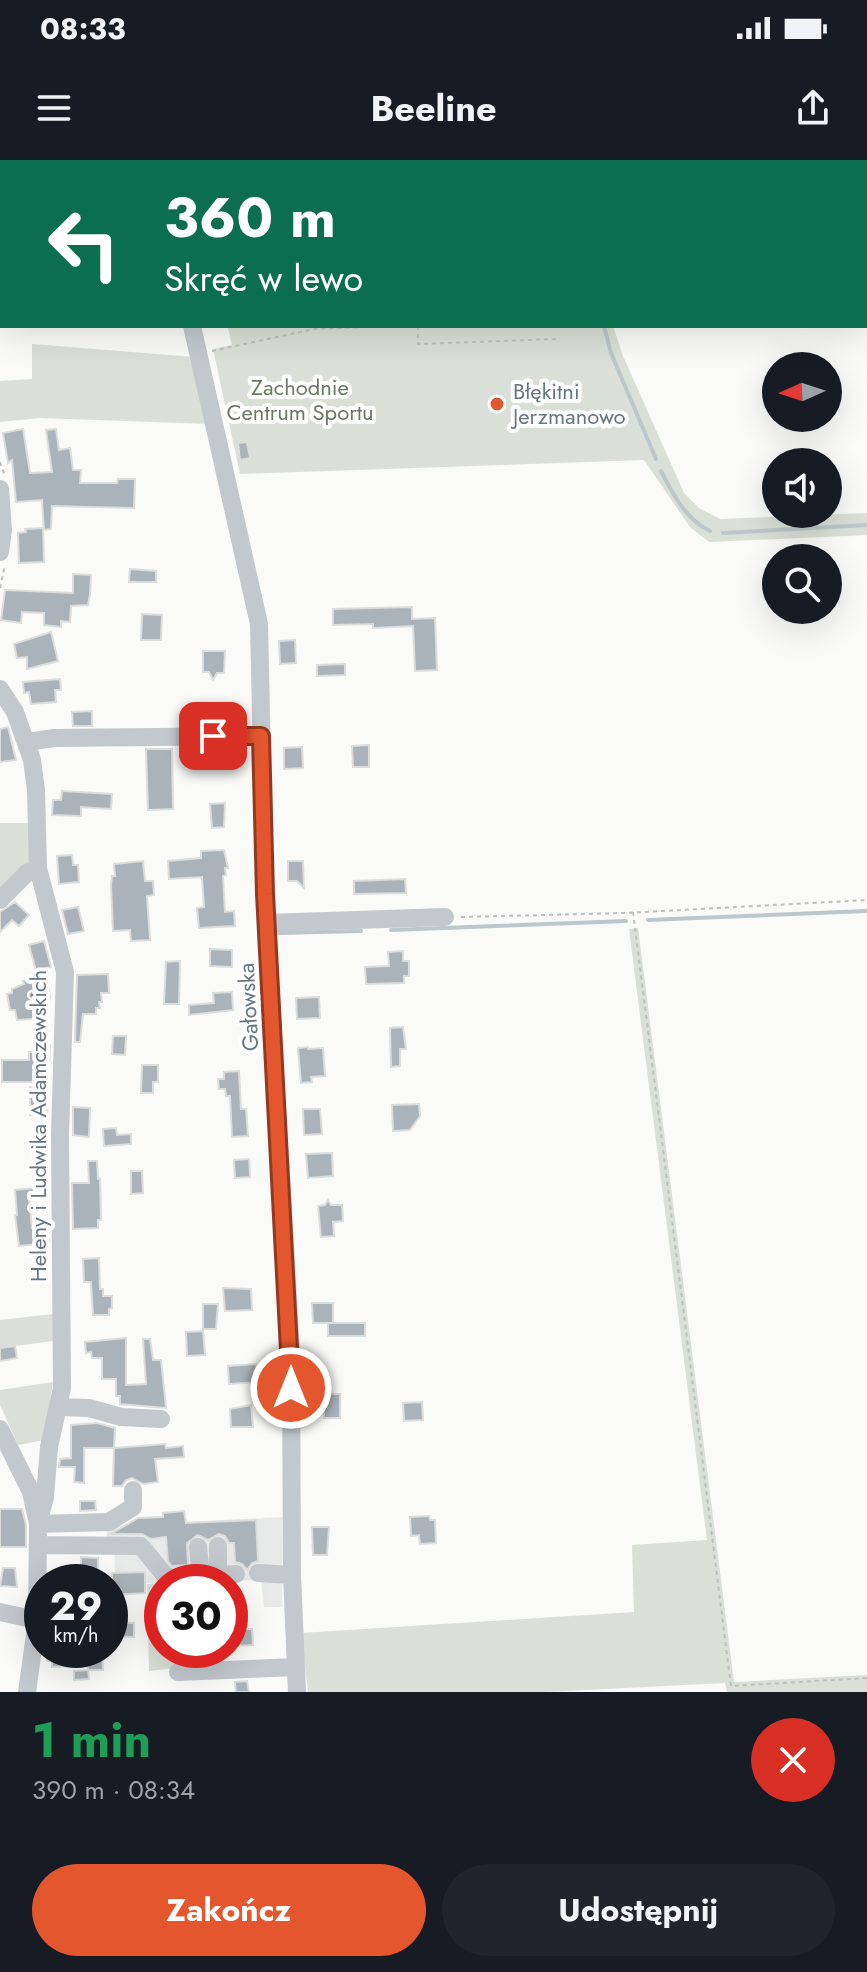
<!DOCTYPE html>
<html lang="pl">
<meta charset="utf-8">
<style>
:root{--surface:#171b24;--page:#20242c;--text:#f1f3f6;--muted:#9ea1a6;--accent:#e4572e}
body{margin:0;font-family:Jost,sans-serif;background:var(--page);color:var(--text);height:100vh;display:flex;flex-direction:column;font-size:30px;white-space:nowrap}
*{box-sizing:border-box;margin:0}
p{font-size:26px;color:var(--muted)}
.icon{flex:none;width:44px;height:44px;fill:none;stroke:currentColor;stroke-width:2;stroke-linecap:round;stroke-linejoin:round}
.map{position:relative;height:1532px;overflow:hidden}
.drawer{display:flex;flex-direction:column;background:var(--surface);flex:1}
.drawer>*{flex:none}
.banner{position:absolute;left:0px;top:0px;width:868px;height:168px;box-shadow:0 8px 32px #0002;background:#0b6e4f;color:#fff;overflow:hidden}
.needle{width:52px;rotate:267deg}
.fabs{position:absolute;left:762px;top:192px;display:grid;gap:16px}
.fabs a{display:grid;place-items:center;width:80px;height:80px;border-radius:50%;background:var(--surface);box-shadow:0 8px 32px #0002;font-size:40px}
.speed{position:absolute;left:24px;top:1404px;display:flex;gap:16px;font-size:40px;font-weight:700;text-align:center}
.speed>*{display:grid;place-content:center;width:104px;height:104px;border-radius:50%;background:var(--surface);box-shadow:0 8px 32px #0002;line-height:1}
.speed small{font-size:20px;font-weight:400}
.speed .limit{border:12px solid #d22;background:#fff;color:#111}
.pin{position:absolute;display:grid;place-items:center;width:68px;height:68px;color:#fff;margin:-34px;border-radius:16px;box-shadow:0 4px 12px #0006}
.me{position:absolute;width:88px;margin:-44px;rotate:0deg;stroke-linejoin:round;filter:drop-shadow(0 0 6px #0008)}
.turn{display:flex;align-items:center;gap:28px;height:168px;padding:0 32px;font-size:36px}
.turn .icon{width:104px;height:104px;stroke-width:2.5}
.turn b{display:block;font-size:56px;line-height:68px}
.round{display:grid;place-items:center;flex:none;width:84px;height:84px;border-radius:42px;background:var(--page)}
.head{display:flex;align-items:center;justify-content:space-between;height:136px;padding:0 32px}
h1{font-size:48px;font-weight:700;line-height:60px;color:#1e9e55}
.button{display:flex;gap:16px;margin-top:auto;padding:16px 32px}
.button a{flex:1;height:92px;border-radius:48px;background:var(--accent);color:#fff;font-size:32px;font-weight:700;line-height:92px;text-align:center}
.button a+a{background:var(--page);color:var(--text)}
.status{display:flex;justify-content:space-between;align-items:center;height:56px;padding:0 40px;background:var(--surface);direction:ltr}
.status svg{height:22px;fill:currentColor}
header{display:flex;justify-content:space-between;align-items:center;height:104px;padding:0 32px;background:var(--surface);font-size:36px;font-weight:700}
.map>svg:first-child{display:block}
.built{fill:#e8e9e9}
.green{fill:#dadfd7}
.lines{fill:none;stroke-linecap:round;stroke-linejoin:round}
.stream{stroke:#bbc7cb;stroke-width:4}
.building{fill:#aab3b9;stroke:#dcdcda;stroke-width:2}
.path{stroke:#bbbfc2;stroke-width:2;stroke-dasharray:4 4;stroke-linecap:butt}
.minor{stroke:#c3c8cc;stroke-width:18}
.route-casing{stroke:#94391e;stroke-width:20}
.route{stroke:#e4572e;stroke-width:14}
.poi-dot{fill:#e4572e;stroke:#fff;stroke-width:3}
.labels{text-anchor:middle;stroke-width:8;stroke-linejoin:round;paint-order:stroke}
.park-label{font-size:22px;fill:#687a64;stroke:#fff}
.poi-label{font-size:22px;fill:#657683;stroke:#fff;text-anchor:start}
.street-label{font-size:22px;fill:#657683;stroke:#fff}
</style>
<div class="status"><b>08:33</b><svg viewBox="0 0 49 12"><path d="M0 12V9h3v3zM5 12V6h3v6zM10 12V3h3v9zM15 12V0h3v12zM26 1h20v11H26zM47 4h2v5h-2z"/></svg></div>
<header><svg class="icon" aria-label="menu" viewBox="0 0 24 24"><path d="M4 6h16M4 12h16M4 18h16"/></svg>Beeline<svg class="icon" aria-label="share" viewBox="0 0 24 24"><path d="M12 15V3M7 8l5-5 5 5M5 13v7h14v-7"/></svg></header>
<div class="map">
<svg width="867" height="1532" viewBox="0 0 867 1532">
<rect width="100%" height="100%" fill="#fafaf8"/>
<path class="built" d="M283 1357 282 1447H264L261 1420 112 1424V1413H115L114 1381H107L106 1366Z"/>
<path class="green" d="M284 166H613L623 196 684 333 699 348 720 359 867 353V375L709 382 690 367 644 300 240 314 213 189 232 185 228 168Z
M32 184 194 197 210 264 40 258 0 262V221L32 219Z
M0 663H32L29 704 0 736Z
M638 768 734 1522 867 1515V1532H727L725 1523 546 1532H308L301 1473 634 1452 632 1385 707 1380 629 769Z
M53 1154V1181L0 1188V1160Z
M53 1222 44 1280 18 1285 0 1245V1230Z
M162 1423V1490H202L203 1505 149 1511 147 1424Z"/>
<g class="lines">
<path class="stream" d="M536 0 537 2
M604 166 611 193 656 299
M661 311C673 334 685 359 710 371
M723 373 867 365
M648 760 867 751
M391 770 626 761
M279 773 361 771"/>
</g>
<path class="building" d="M23 269 30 313 52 312 46 270 56 269 59 290 70 288 73 310H81L80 323H117L118 319H135L134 348 52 346 51 369 44 370 42 340 16 342 12 300 8 303 3 273Z
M247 282 250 298 240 300 238 283Z
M43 368 44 402 19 403 18 373 26 372 25 369Z
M130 409 156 411V422H129Z
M73 414 91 415 90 434 88 445 71 446 70 462 61 461V467L44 465V453L22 452 21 463 1 460 5 430 73 433Z
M412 447V459L435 458 437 510 415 511 413 466 373 468V464L333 465V449Z
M142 454 162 455 161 480H141Z
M51 472 58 501 27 509V497L17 498 14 484Z
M295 480 296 503 280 504 279 481Z
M203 491H225L224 513H217L213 520 209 512H203Z
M345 504V515L317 516V505Z
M60 519 61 530H55L56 542 31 544 29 532 24 533 23 522Z
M92 551V566H73L72 552Z
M8 567 16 600 0 602V569Z
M369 585V607H353L352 586Z
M302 587 303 608 284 609V588Z
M146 589H172L173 649 148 650Z
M62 631 112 634 111 649 81 647V656L52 655 53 640H61Z
M225 643 224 667 212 668 210 644Z
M224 690 228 708H225L226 715 223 716 225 752 234 751 235 766 199 768 197 748 204 747 202 717 169 719 168 701 201 698V691Z
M72 695 73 705H78L79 722 59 724 57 696Z
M143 701 145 721H153L154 735 147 736 150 780 131 781 130 770 113 771 111 725 112 716H115L114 704Z
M288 701H303L304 728 297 721H288Z
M405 719 406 733 354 734V721Z
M15 742 29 755 19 766 12 760 0 772V752Z
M78 747 84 771 68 774 62 750Z
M44 781 51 807 47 808 50 838H45L47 858 17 860 15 850H10L7 834 12 833V829L24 824 23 821 38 818 29 785Z
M210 789 232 790V807L210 806Z
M403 791V801H409V816H404V823L366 824 365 807 389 806 388 792Z
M180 801 179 844H164L166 802Z
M108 814 109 833H101L102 842H99L100 848H96V854H83L80 882H75L77 815Z
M232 832 233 850 189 855V845L214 843 213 833Z
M319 837 320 858 297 859 296 838Z
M403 867 406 889H400V906L391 907 390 868Z
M113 876H126L125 895 112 894Z
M35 884 50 885 49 908H42L32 922H2V900H29V892H35Z
M308 887V889L323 888 325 916 311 917 312 922 301 923 298 888Z
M142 905H158V922H153V933H141Z
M239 911 241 949H246L248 976 232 977 230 936H226L225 929H219L218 919H224V912Z
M30 927H48L47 955H30Z
M419 944 420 956 410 970 393 971 392 945Z
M73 947 90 948 89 977 73 975Z
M303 949H320L322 974 304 975Z
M116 968 117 975 131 974V984L104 986 103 969Z
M332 993 333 1016 308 1018 306 994Z
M249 999 250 1017 235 1018 234 1000Z
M88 1001H97L98 1019H100L101 1060H98V1068L73 1069 72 1023H89Z
M131 1011H142L143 1033 131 1034Z
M46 1027V1037L29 1039 32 1068 49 1066V1083L19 1086 15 1055H17L15 1030Z
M328 1040 331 1045H342L343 1061 333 1062 334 1076 321 1077 318 1046 325 1045Z
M99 1098 100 1129H103V1136H112V1148L109 1149V1155H93L91 1122H84L83 1099Z
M223 1128 251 1129 252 1150 225 1151Z
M312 1143H333V1163H313Z
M203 1144H218L216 1169H203Z
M328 1163H365V1176H328Z
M203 1171 205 1195 187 1196 186 1172Z
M126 1178V1225L146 1224 143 1179H150L153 1200H161L166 1248 120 1244V1236H116V1219H102V1198H92L91 1192 86 1193 85 1182Z
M15 1186 17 1198 0 1201V1188Z
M256 1204 258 1222 229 1224 228 1206Z
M320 1234H340V1258H324V1253H320Z
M422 1242 423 1260 404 1261 403 1243Z
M251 1245 253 1267H231L230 1249Z
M97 1263 115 1268 114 1288H84V1323L74 1322 75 1307H59L60 1299 71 1298V1265Z
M165 1284 166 1288 183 1286 184 1297 155 1299 158 1322 143 1324 132 1318 126 1320 122 1326H113L114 1288Z
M80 1341H95L96 1350 80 1351Z
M0 1349H22L26 1365V1387H0Z
M184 1351 186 1363 256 1360 258 1401 252 1403 247 1410 242 1404 235 1402 234 1383H229L225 1376 219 1374 208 1380 198 1375 187 1383 188 1405 172 1406 168 1401 166 1377 151 1379 142 1374H111L138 1358 163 1357V1353Z
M429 1356 430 1360H435L436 1383 420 1384 419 1375 411 1376 410 1357Z
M312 1367H329L327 1395H313Z
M81 1397 98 1398V1417H81Z
M3 1408H15L17 1427 0 1426Z
M145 1412V1433L112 1435V1413Z
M110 1462 134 1463V1477L110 1476Z
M235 1463H247V1469H252L253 1485 232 1486V1470H235Z
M52 1490H66V1506L52 1507V1501H47V1492Z
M87 1490H102L103 1510H88L89 1519 74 1520V1511L88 1510Z
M247 1521 249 1532H236L235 1522Z"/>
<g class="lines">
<path class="path" d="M418 166V184L557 179
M212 191 314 169 390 166
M0 302 5 316
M0 428 5 405
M633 752 731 1526 867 1518
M461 757 625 753 867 740"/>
<path class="minor" d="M156 0V2
M192 166 259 464 265 734 291 1193 292 1415 297 1532
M0 329 3 370 0 392
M0 529 15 552 32 600 36 630 38 708 65 812 60 975 62 1228 49 1287 45 1337 38 1364
M27 582 54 578 261 576
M0 740 27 713 38 708
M267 763 445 757
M59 1247 89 1248 121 1257 161 1259
M0 1269 31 1332 38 1364 37 1460 27 1532
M38 1364 109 1362 133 1347V1330
M38 1385 141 1386 167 1418 236 1414
M218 1386V1415
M198 1387 201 1416
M258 1413 292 1415
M0 1452 37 1460
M178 1512 295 1507"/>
</g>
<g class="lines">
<defs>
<path id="route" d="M213 576H261L265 734 291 1228"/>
</defs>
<use href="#route" class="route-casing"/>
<use href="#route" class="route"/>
</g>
<circle class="poi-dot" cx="497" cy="244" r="8"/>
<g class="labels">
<g class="park-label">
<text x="300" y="235">Zachodnie<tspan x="300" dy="25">Centrum Sportu</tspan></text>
</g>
<g class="poi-label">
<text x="513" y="239">Błękitni<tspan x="513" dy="25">Jerzmanowo</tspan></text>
</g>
<g class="street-label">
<text transform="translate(248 847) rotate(-93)" y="8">Gałowska</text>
<text transform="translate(38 966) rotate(-90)" y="8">Heleny i Ludwika Adamczewskich</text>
</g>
</g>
</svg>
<div class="fabs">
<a><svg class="needle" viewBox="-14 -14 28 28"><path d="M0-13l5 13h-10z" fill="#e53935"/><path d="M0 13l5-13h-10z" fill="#9ea1a6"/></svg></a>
<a><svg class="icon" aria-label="sound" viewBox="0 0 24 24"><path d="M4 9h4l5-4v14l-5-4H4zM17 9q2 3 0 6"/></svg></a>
<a><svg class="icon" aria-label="search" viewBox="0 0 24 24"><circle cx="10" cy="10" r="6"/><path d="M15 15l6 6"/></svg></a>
</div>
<div class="speed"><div>29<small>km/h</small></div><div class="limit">30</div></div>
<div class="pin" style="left:213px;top:576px;background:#d93025"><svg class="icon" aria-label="arrive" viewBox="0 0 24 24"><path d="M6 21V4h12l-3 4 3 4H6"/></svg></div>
<svg class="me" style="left:291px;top:1228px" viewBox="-20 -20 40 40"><circle r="17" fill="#e4572e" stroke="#fff" stroke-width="3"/><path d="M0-11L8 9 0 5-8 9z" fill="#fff"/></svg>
<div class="banner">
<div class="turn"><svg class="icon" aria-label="left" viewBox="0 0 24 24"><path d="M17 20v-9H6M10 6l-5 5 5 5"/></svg><div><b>360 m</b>Skręć w lewo</div></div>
</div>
</div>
<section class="drawer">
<div class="head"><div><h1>1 min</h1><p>390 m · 08:34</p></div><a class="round" style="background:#d93025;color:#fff"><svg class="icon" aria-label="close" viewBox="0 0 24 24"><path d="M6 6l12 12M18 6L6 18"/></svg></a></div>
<div class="button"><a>Zakończ</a><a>Udostępnij</a></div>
</section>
